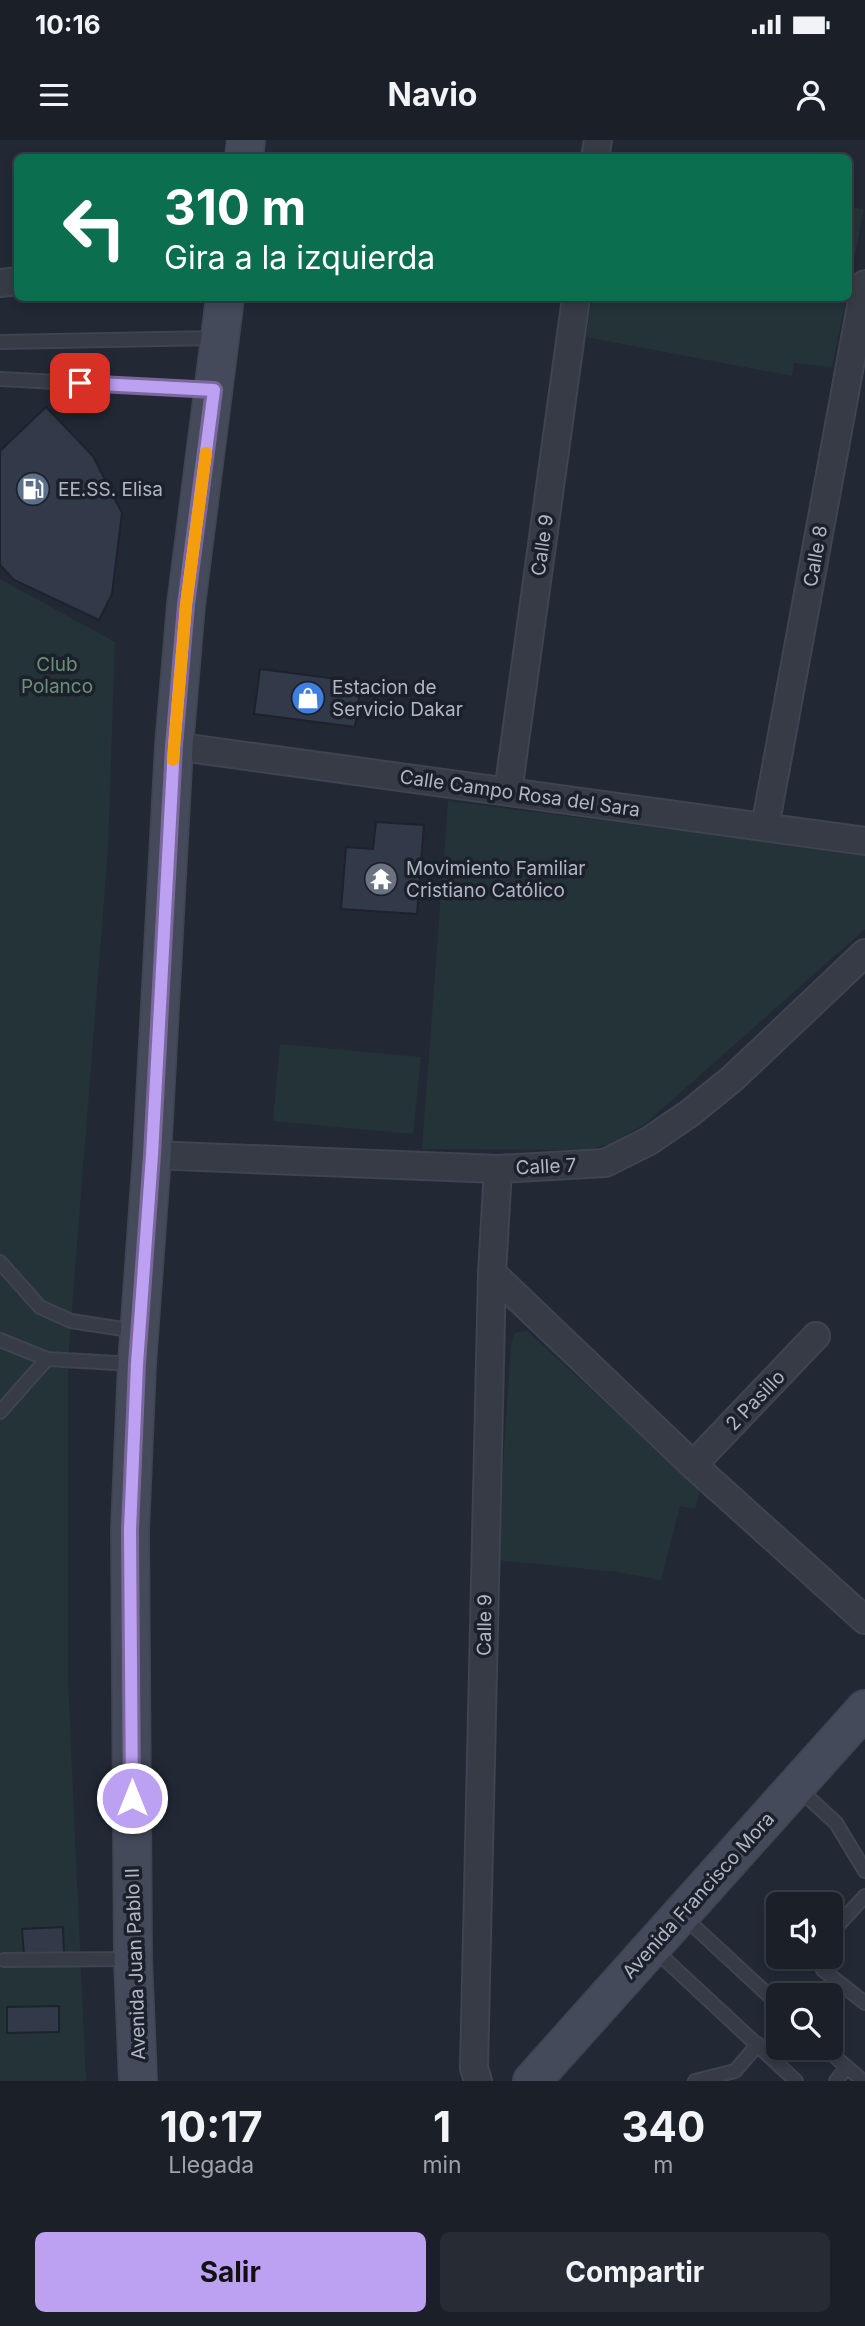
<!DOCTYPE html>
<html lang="es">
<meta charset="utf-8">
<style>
:root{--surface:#1a1f28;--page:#272c34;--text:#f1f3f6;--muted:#9fa2a8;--line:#383d45;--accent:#bca0f2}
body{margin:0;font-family:Inter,sans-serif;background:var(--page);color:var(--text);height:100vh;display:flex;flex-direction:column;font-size:26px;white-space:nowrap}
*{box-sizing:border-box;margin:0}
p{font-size:23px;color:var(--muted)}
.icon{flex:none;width:38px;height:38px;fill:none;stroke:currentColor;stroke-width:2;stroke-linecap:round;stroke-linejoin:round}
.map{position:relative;height:1941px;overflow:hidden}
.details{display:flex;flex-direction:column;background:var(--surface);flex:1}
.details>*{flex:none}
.banner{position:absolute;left:14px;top:14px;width:838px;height:147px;border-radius:10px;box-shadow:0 4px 10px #0003,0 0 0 2px var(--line);background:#0b6e4f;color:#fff;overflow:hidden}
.controls{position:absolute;left:766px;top:1752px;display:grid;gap:14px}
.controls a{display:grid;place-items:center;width:77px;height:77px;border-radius:10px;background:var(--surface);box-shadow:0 4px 10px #0003,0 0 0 2px var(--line);font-size:35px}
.pin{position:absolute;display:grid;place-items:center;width:60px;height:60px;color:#fff;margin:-30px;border-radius:14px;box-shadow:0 4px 10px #0006}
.me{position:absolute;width:77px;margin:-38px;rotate:0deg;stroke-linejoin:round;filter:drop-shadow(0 0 5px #0008)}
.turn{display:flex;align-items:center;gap:24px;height:147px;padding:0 35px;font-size:32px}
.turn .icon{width:91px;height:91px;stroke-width:2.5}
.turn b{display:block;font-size:49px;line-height:60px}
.eta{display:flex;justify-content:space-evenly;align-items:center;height:119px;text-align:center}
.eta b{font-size:42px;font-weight:700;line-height:49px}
.primary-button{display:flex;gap:14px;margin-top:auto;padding:14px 35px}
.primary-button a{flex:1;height:80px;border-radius:10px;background:var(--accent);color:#111;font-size:28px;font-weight:700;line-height:80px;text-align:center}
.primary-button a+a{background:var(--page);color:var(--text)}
.status{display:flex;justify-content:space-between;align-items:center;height:49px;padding:0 35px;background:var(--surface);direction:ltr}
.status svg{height:19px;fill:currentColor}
header{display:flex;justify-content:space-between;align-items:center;height:91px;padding:0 35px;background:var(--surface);font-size:32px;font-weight:700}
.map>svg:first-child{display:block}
.green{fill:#243337}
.building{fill:#323a49;stroke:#1d222d;stroke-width:2}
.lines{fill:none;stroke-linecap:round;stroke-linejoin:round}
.lane-casing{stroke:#3f4450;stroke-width:16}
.street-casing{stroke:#3f4450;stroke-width:30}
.secondary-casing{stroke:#3f4450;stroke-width:40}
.lane{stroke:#363b46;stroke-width:12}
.street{stroke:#363b46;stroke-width:26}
.secondary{stroke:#444a59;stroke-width:37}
.route-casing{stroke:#7a689d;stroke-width:18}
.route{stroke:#bca0f2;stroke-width:12}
.slow{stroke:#f59e0b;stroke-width:12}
.labels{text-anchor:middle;stroke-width:7;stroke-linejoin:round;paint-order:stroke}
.poi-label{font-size:19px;fill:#b0b6c3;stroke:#1b202b;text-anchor:start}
.street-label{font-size:19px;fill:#b0b6c3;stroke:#1b202b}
.park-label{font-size:19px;fill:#6a9176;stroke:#1b202b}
</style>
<div class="status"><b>10:16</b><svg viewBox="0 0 49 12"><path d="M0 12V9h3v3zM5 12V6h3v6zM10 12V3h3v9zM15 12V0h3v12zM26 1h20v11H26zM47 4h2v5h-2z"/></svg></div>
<header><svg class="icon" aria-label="menu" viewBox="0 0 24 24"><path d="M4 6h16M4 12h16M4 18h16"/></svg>Navio<svg class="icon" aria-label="person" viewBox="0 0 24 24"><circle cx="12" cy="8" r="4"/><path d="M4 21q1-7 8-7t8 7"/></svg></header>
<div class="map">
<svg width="865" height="1941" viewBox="0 0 865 1941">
<rect width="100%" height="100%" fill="#222935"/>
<path class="green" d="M849 67 864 69 849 145Z
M592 158H846L832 227 794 223 792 236 586 197Z
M0 439 115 502 108 709 68 1220V1542L86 1941H0Z
M448 661 865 714V789L645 984 609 1004 588 1010 422 1009Z
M280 904 421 917 413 994 273 981Z
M527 1191 700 1349 695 1369 680 1366 661 1440 618 1432 497 1420 511 1204 515 1193Z"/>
<path class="building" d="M46 267 93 316 122 373 112 454 99 480 14 440 0 425V311Z
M260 529 361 542 355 587 254 574Z
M376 682 424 685 417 774 341 769 346 707 373 709Z
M63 1787 64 1813 24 1815 22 1789Z
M59 1866V1892L7 1893V1867Z"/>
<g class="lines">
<defs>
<path id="lane" d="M0 202 216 198
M0 239 210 250
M0 1122 40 1167 71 1181 136 1191
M0 1200 47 1219 133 1224
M0 1272 47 1219
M798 1648 836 1683 865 1731
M684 1777 779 1865
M831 1793 865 1756
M655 1810 796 1941
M817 1816 823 1830 865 1863
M4 1820 129 1819
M825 1908 863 1941
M695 1941 735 1931 758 1904
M836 1941 847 1927"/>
<path id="street" d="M595 18 598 0
M0 143 18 141
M174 606 865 701
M508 652 576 158
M765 687 865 144
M152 1015 498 1029 605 1023 649 1001 690 973 733 938 865 813
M492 1133 693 1325 865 1480
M693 1325 816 1196
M478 1941 474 1928 492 1133 498 1029"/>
<path id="secondary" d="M244 18 246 0
M138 1941 133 1819 130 1390 137 1224 152 1015 174 606 186 465 225 158
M532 1941 865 1569"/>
</defs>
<use href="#lane" class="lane-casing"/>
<use href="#street" class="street-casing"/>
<use href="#secondary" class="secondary-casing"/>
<use href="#lane" class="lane"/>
<use href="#street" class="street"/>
<use href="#secondary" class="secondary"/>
</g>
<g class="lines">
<defs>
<path id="route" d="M80 243 214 250 186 465 174 606 152 1015 137 1224 130 1390 132 1658"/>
</defs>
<use href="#route" class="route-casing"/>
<use href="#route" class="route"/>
<path class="slow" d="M173 620 186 465 206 313"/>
</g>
<defs>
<symbol id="fuel-disc" viewBox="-11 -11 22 22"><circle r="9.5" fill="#5c6f8a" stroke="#1b202b"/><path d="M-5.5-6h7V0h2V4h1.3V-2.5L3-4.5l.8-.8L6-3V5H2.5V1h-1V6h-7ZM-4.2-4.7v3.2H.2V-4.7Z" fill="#fff"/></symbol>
<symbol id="shop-disc" viewBox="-11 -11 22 22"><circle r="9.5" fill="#3f7fe0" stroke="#1b202b"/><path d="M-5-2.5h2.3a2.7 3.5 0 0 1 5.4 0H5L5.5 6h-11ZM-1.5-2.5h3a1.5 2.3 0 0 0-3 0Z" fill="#fff"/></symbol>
<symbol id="temple-disc" viewBox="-11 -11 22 22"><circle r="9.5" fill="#6b7280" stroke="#1b202b"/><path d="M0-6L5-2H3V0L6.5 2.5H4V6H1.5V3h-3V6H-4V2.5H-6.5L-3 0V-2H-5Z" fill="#fff"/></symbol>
</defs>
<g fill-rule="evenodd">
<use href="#fuel-disc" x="14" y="330" width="38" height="38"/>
<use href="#shop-disc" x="289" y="539" width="38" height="38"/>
<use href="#temple-disc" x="362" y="720" width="38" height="38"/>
</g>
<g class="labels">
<g class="poi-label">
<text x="58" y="356">EE.SS. Elisa</text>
<text x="332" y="554">Estacion de<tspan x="332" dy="22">Servicio Dakar</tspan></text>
<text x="406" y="735">Movimiento Familiar<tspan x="406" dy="22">Cristiano Católico</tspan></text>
</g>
<g class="street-label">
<text transform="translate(542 405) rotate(-82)" y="7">Calle 9</text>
<text transform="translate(815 416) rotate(-80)" y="7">Calle 8</text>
<text transform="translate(520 653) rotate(8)" y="7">Calle Campo Rosa del Sara</text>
<text transform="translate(546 1026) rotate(-3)" y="7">Calle 7</text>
<text transform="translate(755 1260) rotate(-46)" y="7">2 Pasillo</text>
<text transform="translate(484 1485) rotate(-89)" y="7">Calle 9</text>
<text transform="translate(698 1755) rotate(-48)" y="7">Avenida Francisco Mora</text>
<text transform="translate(135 1824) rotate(-92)" y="7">Avenida Juan Pablo II</text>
</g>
<g class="park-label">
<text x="57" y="531">Club<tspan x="57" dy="22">Polanco</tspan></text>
</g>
</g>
</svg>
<div class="controls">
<a><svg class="icon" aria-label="sound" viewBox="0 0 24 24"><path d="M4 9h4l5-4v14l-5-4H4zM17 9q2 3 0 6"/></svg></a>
<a><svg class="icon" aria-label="search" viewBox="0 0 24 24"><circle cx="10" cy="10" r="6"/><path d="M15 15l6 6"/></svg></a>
</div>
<div class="pin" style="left:80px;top:243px;background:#d93025"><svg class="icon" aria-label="arrive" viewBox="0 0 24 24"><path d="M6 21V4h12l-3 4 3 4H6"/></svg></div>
<svg class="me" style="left:132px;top:1658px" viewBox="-20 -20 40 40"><circle r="17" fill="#bca0f2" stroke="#fff" stroke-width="3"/><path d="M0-11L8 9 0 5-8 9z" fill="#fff"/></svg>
<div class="banner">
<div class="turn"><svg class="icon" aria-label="left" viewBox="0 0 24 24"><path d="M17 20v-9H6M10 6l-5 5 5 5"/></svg><div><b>310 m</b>Gira a la izquierda</div></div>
</div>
</div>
<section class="details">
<div class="eta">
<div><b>10:17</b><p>Llegada</p></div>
<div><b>1</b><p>min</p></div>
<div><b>340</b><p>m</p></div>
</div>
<div class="primary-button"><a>Salir</a><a>Compartir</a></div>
</section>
